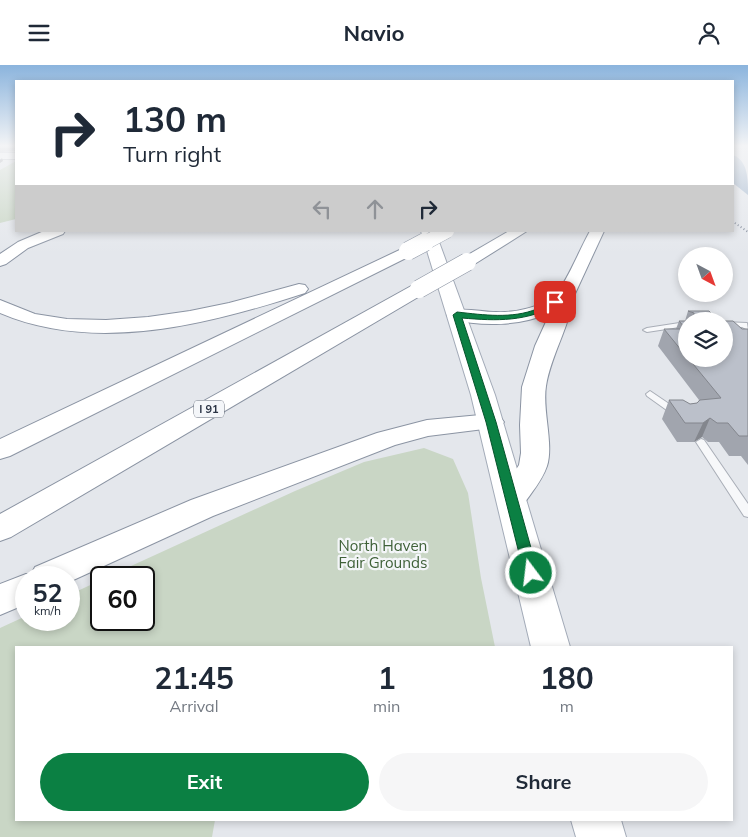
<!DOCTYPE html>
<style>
:root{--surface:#fff;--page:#f6f6f7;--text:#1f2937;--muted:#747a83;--accent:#0b8043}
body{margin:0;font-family:Mulish,sans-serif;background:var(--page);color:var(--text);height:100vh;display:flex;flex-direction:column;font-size:19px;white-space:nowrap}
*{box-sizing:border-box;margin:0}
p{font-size:16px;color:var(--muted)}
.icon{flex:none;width:28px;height:28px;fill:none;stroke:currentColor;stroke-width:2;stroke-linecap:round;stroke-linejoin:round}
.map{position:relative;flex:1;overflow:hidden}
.sheet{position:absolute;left:15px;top:581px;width:718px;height:175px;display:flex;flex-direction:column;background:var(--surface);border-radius:0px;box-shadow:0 2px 8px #0003}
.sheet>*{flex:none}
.banner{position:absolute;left:15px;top:15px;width:719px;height:152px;border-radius:0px;box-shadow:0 2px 8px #0003;background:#fff;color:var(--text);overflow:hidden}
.needle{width:32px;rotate:139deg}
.controls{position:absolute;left:678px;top:182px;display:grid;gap:10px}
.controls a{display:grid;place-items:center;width:55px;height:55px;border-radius:50%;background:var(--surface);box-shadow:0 2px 8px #0003;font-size:25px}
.speed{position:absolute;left:15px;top:501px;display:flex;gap:10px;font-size:25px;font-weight:700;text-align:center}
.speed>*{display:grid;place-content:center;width:65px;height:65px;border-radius:50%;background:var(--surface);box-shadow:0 2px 8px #0003;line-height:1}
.speed small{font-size:12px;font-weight:400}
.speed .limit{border:2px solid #111;border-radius:8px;background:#fff;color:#111}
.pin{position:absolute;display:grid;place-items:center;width:42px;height:42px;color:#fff;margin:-21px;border-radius:10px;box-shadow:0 2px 8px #0006}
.me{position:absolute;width:55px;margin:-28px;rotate:345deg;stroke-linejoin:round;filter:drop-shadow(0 0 4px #0008)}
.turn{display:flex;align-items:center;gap:18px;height:105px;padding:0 25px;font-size:22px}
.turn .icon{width:65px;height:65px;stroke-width:2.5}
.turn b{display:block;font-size:35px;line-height:42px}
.lanes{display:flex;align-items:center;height:48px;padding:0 25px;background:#0003;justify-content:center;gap:25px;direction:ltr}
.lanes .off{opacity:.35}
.eta{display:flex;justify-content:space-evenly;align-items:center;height:85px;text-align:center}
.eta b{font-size:30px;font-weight:700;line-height:35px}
.button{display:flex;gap:10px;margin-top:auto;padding:10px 25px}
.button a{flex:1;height:58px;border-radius:30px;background:var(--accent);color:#fff;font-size:20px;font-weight:700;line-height:58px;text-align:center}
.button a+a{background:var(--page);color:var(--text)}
header{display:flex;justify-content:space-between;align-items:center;height:65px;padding:0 25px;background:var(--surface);font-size:22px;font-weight:700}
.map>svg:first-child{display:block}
.green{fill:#c9d6c5}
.water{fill:#9fb4cc}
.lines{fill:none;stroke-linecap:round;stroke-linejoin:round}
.lane-casing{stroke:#a9aeb7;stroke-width:2}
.secondary-casing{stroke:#a9aeb7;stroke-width:2}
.primary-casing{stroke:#a3abb8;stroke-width:2}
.highway-casing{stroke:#8b94a3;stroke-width:2}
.lane{fill:#f7f8fa;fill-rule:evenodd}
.secondary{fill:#fff;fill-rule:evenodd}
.primary{fill:#fff;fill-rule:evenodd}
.highway{fill:#fff;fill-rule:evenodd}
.rail{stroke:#7d8696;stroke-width:2;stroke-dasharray:1 2.5;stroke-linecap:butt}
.highway-bridge-far1-casing{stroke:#8b94a3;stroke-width:15;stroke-linecap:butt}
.highway-bridge-casing{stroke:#8b94a3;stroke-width:19;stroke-linecap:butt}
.highway-bridge-far1{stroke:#fff;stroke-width:14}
.highway-bridge{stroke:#fff;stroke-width:18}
.wall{fill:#a1a5ae;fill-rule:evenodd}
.shaded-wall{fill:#83868d}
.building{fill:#bbc0ca;stroke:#83868d}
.route{fill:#0b8043;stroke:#07532c}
.labels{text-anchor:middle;stroke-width:4.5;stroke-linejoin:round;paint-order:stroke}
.shield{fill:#f4f6f9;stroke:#676e7b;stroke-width:1}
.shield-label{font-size:11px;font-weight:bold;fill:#2b3445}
.near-park-label{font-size:15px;fill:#3f6138;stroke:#f4f6f9}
</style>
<header><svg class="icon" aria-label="menu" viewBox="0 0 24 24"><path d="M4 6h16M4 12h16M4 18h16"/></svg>Navio<svg class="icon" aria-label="person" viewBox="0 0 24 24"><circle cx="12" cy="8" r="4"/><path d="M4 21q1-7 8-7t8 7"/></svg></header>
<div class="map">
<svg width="748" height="772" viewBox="0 0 748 772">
<rect width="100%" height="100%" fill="#e4e7ec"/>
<path class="green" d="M16 96V154L0 158V105Z
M424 383 453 394 468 428 481 513 495 582H16V755H215L212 772H0V563L26 551V555H69V530L101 515V555H144V512H107L295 426 364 397Z"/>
<path class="water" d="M733 90C748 96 748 114 748 130L733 118Z"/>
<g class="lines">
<defs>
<path id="lane" d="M686 257V261L647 267 643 265 647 263Z
M724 257 747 258 748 265 742 262 724 261Z
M650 326 681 347 683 349 681 351H675L647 331 646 329Z
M701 374 704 375 748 439V452L744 451 696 377Z"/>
<path id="secondary" d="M0 88H16V94H0Z"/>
<path id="primary" d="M421 166H435L495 330 570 582H531L471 330Z
M571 755H621L626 772H576Z"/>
<path id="highway" d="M44 166H65L63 169 28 183 6 199 0 201V189L18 177Z
M509 166H527L473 200H461L459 197 461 194Z
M590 166H604L573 233C569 263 551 290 546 321 542 345 554 379 547 401 542 416 531 428 523 440L512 443 501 440 497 433 519 400 521 388 520 360 522 322 535 281 550 248C519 261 483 262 450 254L447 250 450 246C465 242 481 247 496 247 513 248 546 242 557 228 569 212 580 184 590 166Z
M408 181 414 183 416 186 414 189 10 391 0 394V374Z
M299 219 305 220 308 224 305 228C210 259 96 289 0 248V235L35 249 67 254 106 255 148 252 190 246 229 238Z
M419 219 425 220 428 224 425 228 11 472 0 476V449L413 220Z
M491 349 500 352 504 357 500 362 428 371 395 380 213 451 69 517V512H26V539L0 550V519L26 509 31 510 35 502 191 435 377 368 427 355Z"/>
</defs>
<use href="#lane" class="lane-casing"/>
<use href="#secondary" class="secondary-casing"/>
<use href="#primary" class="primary-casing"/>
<use href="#highway" class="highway-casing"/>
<use href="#lane" class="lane"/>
<use href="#secondary" class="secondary"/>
<use href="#primary" class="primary"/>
<use href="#highway" class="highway"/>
<path class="rail" d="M732 156 748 167"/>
<defs>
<path id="highway-bridge-far1" d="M423 179 447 166"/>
<path id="highway-bridge" d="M408 186 425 177
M419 224 467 197"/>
</defs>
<use href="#highway-bridge-far1" class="highway-bridge-far1-casing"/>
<use href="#highway-bridge" class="highway-bridge-casing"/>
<use href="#highway-bridge-far1" class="highway-bridge-far1"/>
<use href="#highway-bridge" class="highway-bridge"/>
</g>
<path class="wall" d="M0 80H16V86L0 87Z
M688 246 719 256 742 264H748V400L741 391H729L719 377H708L702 372 694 377H677L662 354 669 335 690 339 697 338 699 335 658 281 664 264H676L679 256H685ZM686 256 724 294H686Z"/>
<path class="shaded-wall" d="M2 93 3 96 0 98V95Z
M710 353 702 372 694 377 703 358Z"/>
<path class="building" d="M0 80H16V83L0 84Z
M688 246H709L719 256H733L742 264H748V371H739L728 358H717L710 353 703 358H685L669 335H683L690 339 697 338 700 335 721 333 689 294H724V256H686V291L664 264H686L679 256H694V248Z"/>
<linearGradient id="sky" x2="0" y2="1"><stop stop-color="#8bb4dd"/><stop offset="0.43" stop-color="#f3f4f6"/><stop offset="1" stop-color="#f3f4f6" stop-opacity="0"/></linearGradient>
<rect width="748" height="188" fill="url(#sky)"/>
<path class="route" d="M555 235 559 237 558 239C527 257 497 256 462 253L496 357 538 508 536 512 531 514 526 512 524 508 486 357 453 250 457 247C484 250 512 254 537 244 544 242 549 237 555 235Z"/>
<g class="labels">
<rect class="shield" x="194" y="335.5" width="30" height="17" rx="4"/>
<g class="shield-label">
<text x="209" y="348">I 91</text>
</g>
<g class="near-park-label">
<text x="383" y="486">North Haven<tspan x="383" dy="17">Fair Grounds</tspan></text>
</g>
</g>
</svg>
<div class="controls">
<a><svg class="needle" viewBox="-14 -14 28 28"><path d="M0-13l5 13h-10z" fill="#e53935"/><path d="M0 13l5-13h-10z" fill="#747a83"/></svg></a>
<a><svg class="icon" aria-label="layers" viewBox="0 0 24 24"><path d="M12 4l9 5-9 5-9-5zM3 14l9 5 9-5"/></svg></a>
</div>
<div class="speed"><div>52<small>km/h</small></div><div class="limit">60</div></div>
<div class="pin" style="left:555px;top:237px;background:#d93025"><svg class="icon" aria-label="arrive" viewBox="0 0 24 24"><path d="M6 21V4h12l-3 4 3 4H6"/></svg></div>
<svg class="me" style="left:531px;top:508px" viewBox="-20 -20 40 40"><circle r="17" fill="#0b8043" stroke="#fff" stroke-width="3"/><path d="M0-11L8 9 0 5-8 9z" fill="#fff"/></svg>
<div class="banner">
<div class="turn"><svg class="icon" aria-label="right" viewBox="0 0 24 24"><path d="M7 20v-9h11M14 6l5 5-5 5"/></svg><div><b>130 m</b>Turn right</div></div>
<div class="lanes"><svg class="icon off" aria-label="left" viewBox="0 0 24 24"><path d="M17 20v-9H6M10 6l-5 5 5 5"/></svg><svg class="icon off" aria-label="ahead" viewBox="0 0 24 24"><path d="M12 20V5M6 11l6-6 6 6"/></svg><svg class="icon" aria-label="right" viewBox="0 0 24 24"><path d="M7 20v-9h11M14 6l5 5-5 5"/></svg></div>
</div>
<section class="sheet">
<div class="eta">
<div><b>21:45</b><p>Arrival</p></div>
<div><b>1</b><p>min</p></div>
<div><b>180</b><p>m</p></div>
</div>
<div class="button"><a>Exit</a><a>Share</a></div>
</section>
</div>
